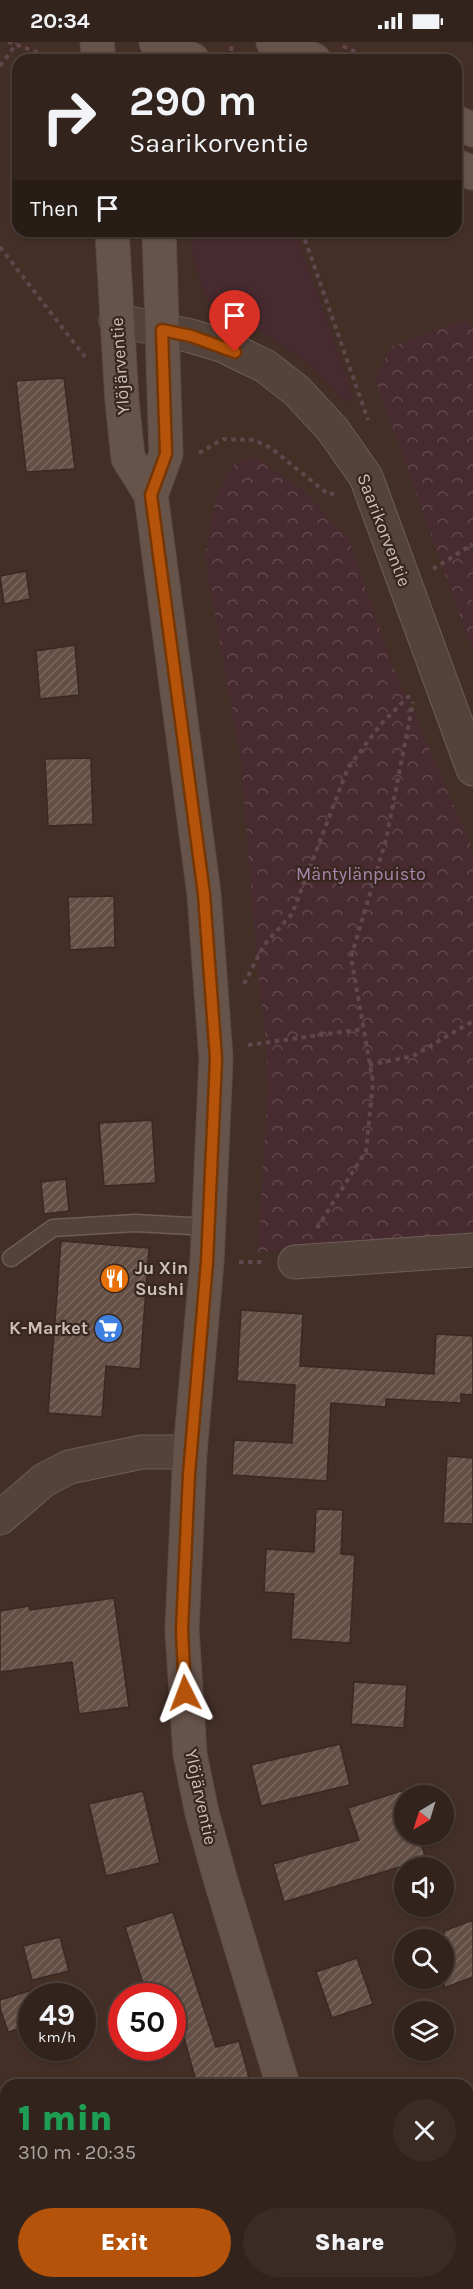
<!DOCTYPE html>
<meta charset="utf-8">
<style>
:root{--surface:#32231c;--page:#3a2b25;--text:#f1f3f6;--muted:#a8a4a3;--line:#4d403b;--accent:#b45309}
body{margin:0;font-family:Karla,sans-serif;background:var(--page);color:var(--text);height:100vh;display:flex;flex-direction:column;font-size:22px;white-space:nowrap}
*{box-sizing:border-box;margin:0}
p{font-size:20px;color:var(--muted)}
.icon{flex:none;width:33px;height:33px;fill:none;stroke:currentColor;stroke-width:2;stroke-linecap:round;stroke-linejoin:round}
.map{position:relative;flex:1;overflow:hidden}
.panel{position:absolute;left:0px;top:2037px;width:474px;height:210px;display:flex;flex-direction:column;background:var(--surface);border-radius:18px 18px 0 0;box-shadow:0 2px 4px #0004,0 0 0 2px var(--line)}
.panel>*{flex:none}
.hud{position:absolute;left:12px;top:12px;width:450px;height:183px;border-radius:18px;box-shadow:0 2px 4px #0004,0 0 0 2px var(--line);background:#32231c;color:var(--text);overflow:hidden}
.needle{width:39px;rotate:218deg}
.buttons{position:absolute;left:394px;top:1743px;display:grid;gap:12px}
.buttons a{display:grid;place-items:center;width:60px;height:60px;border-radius:50%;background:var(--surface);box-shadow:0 2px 4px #0004,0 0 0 2px var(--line);font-size:30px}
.speed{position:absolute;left:18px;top:1941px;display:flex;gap:12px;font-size:30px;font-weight:700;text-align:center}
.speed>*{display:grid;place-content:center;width:78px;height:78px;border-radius:50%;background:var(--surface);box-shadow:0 2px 4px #0004,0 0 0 2px var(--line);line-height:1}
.speed small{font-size:15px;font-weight:400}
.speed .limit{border:9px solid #d22;background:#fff;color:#111}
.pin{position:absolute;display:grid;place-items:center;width:51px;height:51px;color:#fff;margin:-62px -26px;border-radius:50% 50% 50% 0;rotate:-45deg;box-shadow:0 0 6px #0007}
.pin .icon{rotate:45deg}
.me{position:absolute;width:66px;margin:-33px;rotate:357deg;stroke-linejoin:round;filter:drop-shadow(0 0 4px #0008)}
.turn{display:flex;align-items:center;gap:21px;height:126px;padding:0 18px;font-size:27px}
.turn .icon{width:78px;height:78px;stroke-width:2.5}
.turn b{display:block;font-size:42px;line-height:51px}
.then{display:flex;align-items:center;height:57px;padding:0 18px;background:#0003;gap:12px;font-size:22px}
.round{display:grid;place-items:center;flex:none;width:63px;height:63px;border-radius:32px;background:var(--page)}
.summary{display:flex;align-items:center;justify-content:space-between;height:102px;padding:0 18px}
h1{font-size:36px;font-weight:800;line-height:45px;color:#1e9e55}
.action{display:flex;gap:12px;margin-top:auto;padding:12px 18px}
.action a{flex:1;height:69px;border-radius:36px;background:var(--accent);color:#fff;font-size:24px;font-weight:800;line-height:69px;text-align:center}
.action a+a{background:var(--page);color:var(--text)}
.status{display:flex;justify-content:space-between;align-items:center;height:42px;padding:0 30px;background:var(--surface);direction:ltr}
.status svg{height:16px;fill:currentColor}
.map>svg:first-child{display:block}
.green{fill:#482b31}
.forest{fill:url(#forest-crowns)}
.building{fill:url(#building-hatch);stroke:#3a2921;stroke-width:1.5}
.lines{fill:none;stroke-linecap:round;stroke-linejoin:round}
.lane-casing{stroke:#6d5d56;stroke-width:19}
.street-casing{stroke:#6d5d56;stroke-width:35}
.secondary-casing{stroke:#5c4c44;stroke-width:35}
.path{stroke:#60474b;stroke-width:4;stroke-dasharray:4.5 4.5;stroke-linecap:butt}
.lane{stroke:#53433b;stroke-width:16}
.street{stroke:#53433b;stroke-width:33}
.secondary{stroke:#665349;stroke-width:33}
.route-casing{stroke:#753606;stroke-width:15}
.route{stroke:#b45309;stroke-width:10}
.labels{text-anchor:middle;stroke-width:4.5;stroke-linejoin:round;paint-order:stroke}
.street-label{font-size:18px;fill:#ccbfb8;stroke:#38271f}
.park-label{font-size:18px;fill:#ab85ad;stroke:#38271f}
.poi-label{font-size:18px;font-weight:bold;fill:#ccbfb8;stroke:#38271f;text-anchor:start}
</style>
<div class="status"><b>20:34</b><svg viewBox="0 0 49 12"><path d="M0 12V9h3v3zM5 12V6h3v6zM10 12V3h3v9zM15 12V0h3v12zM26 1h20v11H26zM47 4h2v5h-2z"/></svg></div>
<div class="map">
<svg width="473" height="2247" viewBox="0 0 473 2247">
<defs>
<pattern id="forest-crowns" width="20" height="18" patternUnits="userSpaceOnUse" patternTransform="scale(1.5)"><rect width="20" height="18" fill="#482b31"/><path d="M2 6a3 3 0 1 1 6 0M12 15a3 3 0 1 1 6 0" fill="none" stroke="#61484d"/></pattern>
<pattern id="building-hatch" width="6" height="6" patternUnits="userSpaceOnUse" patternTransform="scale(1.5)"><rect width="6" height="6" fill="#644f45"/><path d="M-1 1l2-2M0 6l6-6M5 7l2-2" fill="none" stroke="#79675e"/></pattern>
</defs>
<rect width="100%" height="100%" fill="#432f26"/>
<path class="green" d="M191 189H295L354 356 345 360 307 320 257 287 222 270 205 254 193 218Z"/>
<path class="forest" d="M464 278 473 284V610L375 336 391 305Z
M255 415 303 448 348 496 399 641 414 670 473 809V1190L258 1210 268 1043 265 989 258 933 241 719 205 516 215 461 226 433 236 421Z"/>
<path class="building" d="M64 336 75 427 26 430 16 339Z
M26 529 30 557 4 562 0 534Z
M75 603 79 653 40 657 36 609Z
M91 716 93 782 48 784 45 717Z
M114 854 115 905 70 908 68 855Z
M152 1078 156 1141 104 1144 99 1081Z
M66 1137 69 1169 44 1172 41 1140Z
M61 1199 149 1206 140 1327 106 1324 102 1375 48 1371Z
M241 1268 303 1272 300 1324 434 1332 436 1292 473 1294V1353L461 1352V1361L386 1357V1365L331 1361 327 1439 232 1433 234 1398 292 1401 295 1343 237 1339Z
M447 1414 473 1416V1482L443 1481Z
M316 1467 343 1468 341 1512 355 1513 350 1601 291 1597 294 1552 264 1550 266 1507 314 1510Z
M114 1556 129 1665 79 1672 72 1620 0 1630V1569L29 1564 30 1568Z
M354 1640 407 1643 404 1686 351 1682Z
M340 1702 350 1743 261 1764 251 1723Z
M404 1748 405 1754V1792H418L426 1817 284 1860 273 1822 359 1798 348 1766Z
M143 1749 160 1821 106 1834 89 1762Z
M173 1870 216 2005 239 1999 251 2043H197L178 1974 172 1976V1954H147L125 1885Z
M473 1878V1935L444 1946V1889Z
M60 1895 69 1929 32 1938 23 1904Z
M357 1916 373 1962 332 1976 316 1930Z
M32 1948V1983L8 1990 0 1966V1958Z"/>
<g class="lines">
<defs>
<path id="lane" d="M11 1216 53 1186 135 1181 209 1185"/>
<path id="street" d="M116 278 191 294 224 304 246 315 265 324 297 349 333 388 366 435 473 727
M295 1220 473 1208
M0 1476 44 1438 69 1425 142 1410H190"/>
<path id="secondary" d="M97 0 99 18
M156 0 193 18
M273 0 314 18
M456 80 473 88
M456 124 473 131
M112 189 122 359 128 416 151 453 204 852 216 1017 207 1220 190 1410 182 1588 190 1712 202 1771 220 1836 283 2043
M151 453 166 412 159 189
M344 2241 346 2247"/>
</defs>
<use href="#lane" class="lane-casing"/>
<use href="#street" class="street-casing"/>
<use href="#secondary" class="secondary-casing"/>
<path class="path" d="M8 0 60 18
M343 4 372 18
M230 18 232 0
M0 24 17 1
M302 189 368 378
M0 205 85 315
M199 411 223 397 254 398 271 406 329 453 337 450
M433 527 473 502
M244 942 264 903 292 872 348 726 381 682 410 653
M248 1003 363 987
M369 1023 413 1014 473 979
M317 1186 366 1109 373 1040 351 915 386 798 413 660
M239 1220H264"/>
<use href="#lane" class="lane"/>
<use href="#street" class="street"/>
<use href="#secondary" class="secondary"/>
</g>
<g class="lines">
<defs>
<path id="route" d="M185 1651 182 1588 189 1432 207 1220 216 1017 204 852 151 453 166 412 162 288 191 294 235 310"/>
</defs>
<use href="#route" class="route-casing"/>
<use href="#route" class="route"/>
</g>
<defs>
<symbol id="restaurant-disc" viewBox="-11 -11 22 22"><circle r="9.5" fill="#e8710a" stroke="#38271f"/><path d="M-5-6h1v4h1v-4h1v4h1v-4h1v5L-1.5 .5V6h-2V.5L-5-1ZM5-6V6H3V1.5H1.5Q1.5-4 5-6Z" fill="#fff"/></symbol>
<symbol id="supermarket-disc" viewBox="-11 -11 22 22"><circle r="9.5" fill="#3f7fe0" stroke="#38271f"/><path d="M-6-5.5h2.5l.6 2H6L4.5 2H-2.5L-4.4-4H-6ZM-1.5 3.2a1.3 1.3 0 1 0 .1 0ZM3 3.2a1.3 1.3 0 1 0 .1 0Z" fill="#fff"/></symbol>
</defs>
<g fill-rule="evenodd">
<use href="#restaurant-disc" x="98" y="1220" width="33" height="33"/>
<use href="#supermarket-disc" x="92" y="1270" width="33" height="33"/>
</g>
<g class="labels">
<g class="street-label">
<text transform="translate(120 324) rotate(-94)" y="6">Ylöjärventie</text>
<text transform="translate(384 488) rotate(69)" y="6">Saarikorventie</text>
<text transform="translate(201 1755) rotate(78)" y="6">Ylöjärventie</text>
</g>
<g class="park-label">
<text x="361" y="838">Mäntylänpuisto</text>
</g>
<g class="poi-label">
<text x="135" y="1232">Ju Xin<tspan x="135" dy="21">Sushi</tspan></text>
<text x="88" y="1292" text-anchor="end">K-Market</text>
</g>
</g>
</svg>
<div class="buttons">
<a><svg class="needle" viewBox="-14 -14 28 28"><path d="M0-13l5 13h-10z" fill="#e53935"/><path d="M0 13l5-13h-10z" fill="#a8a4a3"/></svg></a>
<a><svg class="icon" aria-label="sound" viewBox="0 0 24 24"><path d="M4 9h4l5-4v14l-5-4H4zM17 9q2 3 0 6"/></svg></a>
<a><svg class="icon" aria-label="search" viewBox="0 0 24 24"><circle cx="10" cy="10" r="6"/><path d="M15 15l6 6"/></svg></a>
<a><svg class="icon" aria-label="layers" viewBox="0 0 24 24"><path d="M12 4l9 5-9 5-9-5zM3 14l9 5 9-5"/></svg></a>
</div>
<div class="speed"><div>49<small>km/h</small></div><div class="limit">50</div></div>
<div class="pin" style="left:235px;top:310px;background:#d93025"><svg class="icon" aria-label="arrive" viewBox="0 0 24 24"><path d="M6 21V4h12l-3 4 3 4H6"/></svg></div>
<svg class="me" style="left:185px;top:1651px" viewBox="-20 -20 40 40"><path d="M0-17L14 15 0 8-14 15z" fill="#b45309" stroke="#fff" stroke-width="4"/></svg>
<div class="hud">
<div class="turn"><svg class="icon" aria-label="right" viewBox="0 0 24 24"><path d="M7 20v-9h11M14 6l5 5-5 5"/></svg><div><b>290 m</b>Saarikorventie</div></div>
<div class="then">Then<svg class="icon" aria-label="arrive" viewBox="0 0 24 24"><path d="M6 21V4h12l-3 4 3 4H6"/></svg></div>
</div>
<section class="panel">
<div class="summary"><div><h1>1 min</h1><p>310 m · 20:35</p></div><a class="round"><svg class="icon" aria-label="close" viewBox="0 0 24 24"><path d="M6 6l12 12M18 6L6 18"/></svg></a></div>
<div class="action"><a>Exit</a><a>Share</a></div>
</section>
</div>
